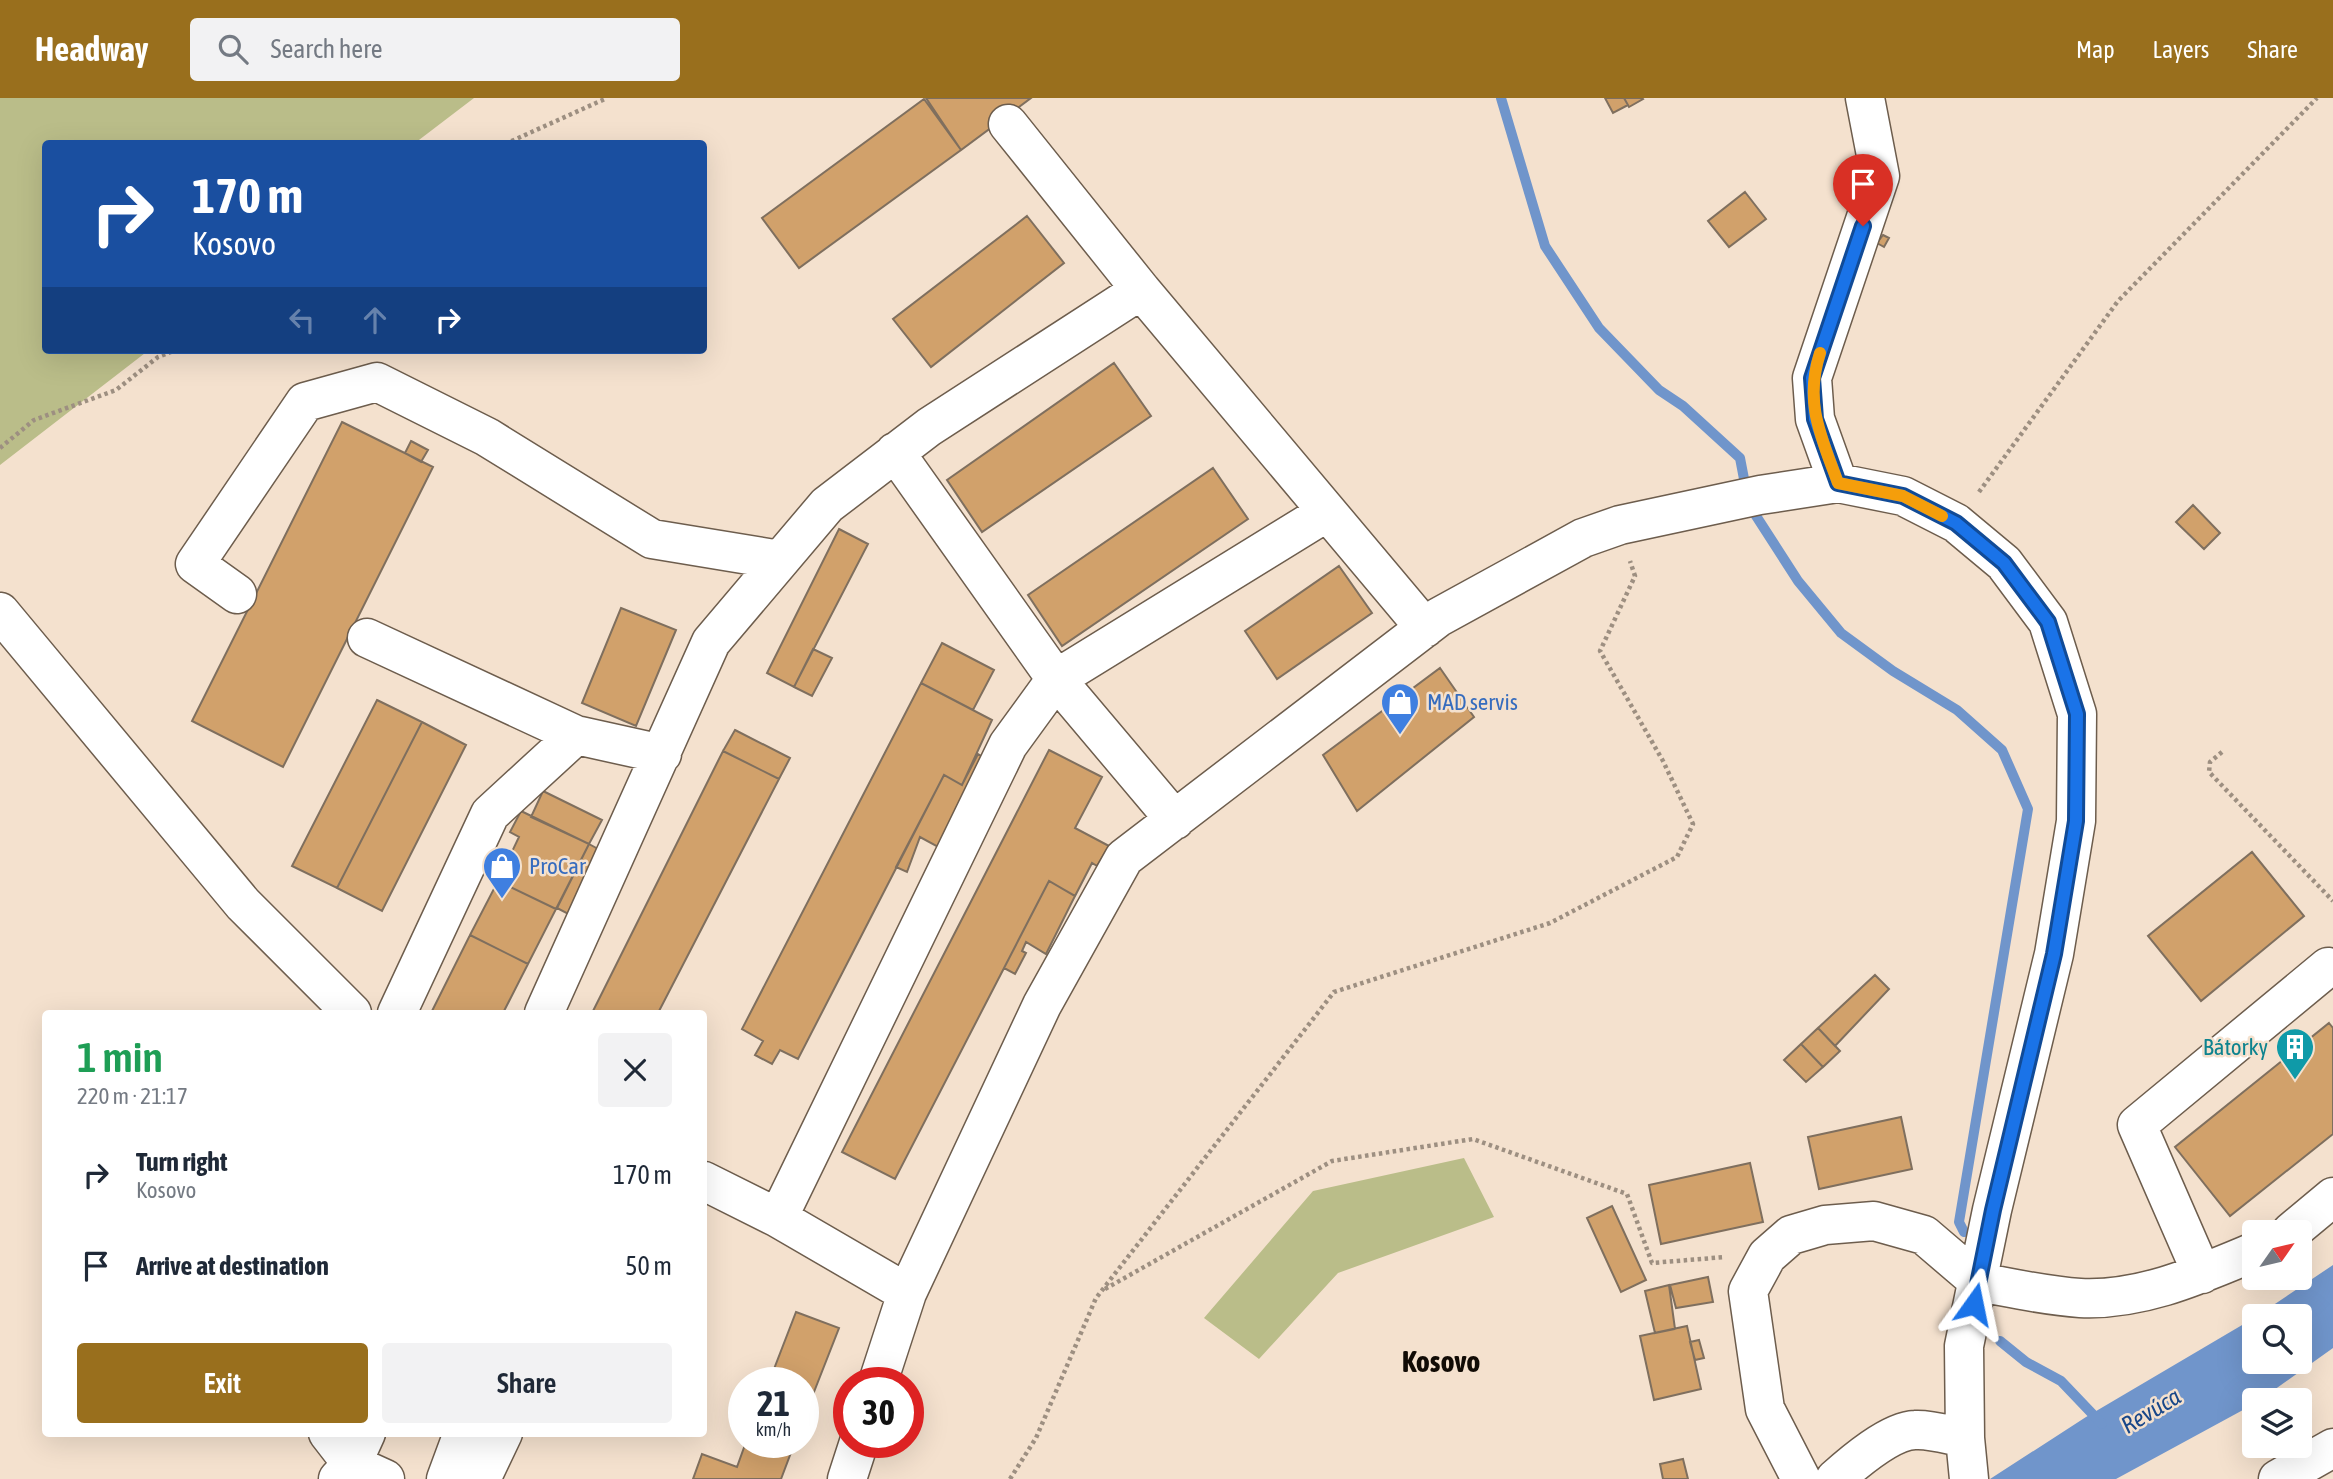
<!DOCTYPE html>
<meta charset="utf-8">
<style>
:root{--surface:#fff;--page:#f2f2f3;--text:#1f2937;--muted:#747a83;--accent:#996f1d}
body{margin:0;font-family:"Asap Condensed",sans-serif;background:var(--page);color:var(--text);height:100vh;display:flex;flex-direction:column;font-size:26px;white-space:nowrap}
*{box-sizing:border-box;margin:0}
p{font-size:23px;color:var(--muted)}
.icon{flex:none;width:38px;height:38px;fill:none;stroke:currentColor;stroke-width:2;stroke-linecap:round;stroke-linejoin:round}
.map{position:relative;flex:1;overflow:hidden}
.panel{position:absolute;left:42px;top:912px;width:665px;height:427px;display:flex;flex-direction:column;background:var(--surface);border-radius:7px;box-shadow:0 7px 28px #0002}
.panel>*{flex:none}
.top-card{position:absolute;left:42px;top:42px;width:665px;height:214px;border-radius:7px;box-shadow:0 7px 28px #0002;background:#1a4fa0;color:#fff;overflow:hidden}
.needle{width:46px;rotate:56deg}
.buttons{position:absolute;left:2242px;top:1122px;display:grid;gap:14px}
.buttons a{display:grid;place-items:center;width:70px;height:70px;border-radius:7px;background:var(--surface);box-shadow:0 7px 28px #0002;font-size:35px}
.speed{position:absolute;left:728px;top:1269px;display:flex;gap:14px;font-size:35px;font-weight:700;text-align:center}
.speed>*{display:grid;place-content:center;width:91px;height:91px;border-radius:50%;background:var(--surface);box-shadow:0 7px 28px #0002;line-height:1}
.speed small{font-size:18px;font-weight:400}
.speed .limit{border:10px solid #d22;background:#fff;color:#111}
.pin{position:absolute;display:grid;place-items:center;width:60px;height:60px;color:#fff;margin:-72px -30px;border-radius:50% 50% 50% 0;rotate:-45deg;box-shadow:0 0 7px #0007}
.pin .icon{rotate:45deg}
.me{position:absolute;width:77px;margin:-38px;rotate:12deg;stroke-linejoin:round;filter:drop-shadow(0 0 5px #0008)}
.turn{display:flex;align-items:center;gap:24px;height:147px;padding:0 35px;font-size:32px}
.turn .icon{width:91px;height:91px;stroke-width:2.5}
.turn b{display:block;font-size:49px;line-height:60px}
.lanes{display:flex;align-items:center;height:66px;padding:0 35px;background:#0003;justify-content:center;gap:35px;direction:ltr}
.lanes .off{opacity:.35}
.round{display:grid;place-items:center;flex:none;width:74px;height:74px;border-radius:7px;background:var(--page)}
.headline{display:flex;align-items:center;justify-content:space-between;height:119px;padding:0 35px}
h1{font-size:42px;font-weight:600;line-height:52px;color:#1e9e55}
.cta{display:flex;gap:14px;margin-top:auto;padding:14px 35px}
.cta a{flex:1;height:80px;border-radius:7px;background:var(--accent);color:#fff;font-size:28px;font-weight:600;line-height:80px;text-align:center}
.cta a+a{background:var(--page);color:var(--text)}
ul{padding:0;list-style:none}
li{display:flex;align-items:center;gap:21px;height:91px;padding:0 35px}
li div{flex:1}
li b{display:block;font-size:26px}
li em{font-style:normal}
header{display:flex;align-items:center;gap:42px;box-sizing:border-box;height:98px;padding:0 35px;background:var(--accent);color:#fff}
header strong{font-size:33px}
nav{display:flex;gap:38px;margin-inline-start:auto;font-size:24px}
.search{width:490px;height:63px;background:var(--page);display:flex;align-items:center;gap:18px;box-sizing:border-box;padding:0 24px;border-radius:7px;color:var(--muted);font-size:26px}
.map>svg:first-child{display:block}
.green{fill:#babd89}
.water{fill:#7095cb}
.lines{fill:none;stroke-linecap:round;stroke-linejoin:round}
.stream{stroke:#7095cb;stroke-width:10}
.building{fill:#d1a16b;stroke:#7f6f5e;stroke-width:2}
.minor-casing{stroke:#6d5d4d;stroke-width:41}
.path{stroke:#9d8f81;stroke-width:4.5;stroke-dasharray:3.5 3.5;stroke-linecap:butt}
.minor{stroke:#fff;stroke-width:38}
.route-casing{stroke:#114b97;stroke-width:18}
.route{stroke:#1a73e8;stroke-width:12}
.slow{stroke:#f59e0b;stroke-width:12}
.labels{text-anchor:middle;stroke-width:5;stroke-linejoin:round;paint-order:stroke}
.shop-label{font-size:23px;fill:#366cbe;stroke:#f4e1ce;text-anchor:start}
.culture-label{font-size:23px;fill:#0d838f;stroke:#f4e1ce;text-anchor:end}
.water-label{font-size:24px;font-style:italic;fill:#184789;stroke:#f4e1ce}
.district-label{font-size:30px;font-weight:bold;fill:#110b05;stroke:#f4e1ce}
</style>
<header>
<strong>Headway</strong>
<div class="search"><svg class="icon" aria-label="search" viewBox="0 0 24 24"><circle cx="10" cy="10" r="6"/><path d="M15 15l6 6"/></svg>Search here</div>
<nav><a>Map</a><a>Layers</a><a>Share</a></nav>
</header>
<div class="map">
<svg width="2333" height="1381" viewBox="0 0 2333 1381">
<rect width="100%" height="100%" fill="#f4e1ce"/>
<path class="green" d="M0 0H474L415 45 46 46V252H149L0 367Z
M1464 1060 1494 1119 1338 1175 1259 1261 1204 1220 1313 1093Z"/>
<path class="water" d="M2333 1167V1250L2260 1302H2254V1306L2116 1381H1990L2086 1319 2254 1220V1264H2300V1218H2257Z"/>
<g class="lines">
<path class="stream" d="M1501 0 1545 148 1599 230 1659 292 1683 308 1740 360 1749 407 1798 483 1841 535 1893 573 1957 612 2002 652 2028 711 1959 1124 1964 1134
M2000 1243 2026 1264 2061 1283 2102 1326"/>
</g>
<path class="building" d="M926 0H1031L961 52Z
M1605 0H1624L1628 7 1613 15Z
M1624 0H1642L1643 1 1629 9Z
M924 1 961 52 799 170 762 120Z
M1745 94 1766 121 1729 149 1708 123Z
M1027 118 1064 165 931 269 893 221Z
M1883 137 1889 140 1884 149 1877 145Z
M1114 265 1151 318 982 434 947 382Z
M342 324 433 369 283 669 192 623Z
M411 343 428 352 421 364 405 355Z
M1213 370 1248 421 1062 548 1028 497Z
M2193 407 2220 435 2204 451 2176 424Z
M839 431 868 446 794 589 767 575Z
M1339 468 1372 515 1277 581 1245 533Z
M621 510 676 532 636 628 582 605Z
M942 545 994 572 973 612 921 585Z
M813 551 832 560 812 598 794 589Z
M1440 570 1474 619 1357 713 1323 657Z
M921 585 992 622 962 687 944 677 798 961 780 952 772 966 755 957 763 943 742 931Z
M377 602 422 624 337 790 292 768Z
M422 624 466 647 382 813 337 790Z
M735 632 790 660 779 681 723 653Z
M1049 652 1102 679 1075 730 1109 748 1097 768 1092 765 1075 798 1049 783 895 1081 842 1054Z
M723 653 779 681 658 915H592Z
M978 656 988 662 940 750 920 739 907 774 896 769 944 677 962 687Z
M543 693 602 722 589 746 531 719Z
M521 713 589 746 556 811 498 783 519 739 510 734Z
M589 746 607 756 574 819 557 810Z
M2252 754 2304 818 2201 903 2148 838Z
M498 783 556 811 528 866 470 837Z
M1049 783 1075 798 1046 856 1026 844 1022 853 1026 855 1015 876 1004 870Z
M470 837 528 866 503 915H431Z
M1875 877 1889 891 1835 948 1818 930Z
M2329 925 2333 930V1036L2230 1118 2175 1049Z
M1818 930 1840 953 1823 969 1801 946Z
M1801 946 1823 969 1806 984 1784 962Z
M1901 1019 1912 1071 1819 1091 1808 1039Z
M1750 1065 1763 1124 1661 1146 1649 1087Z
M1612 1108 1646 1182 1621 1194 1587 1120Z
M1708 1179 1713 1204 1676 1210 1670 1187Z
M1669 1187 1675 1231 1655 1235 1645 1193Z
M796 1214 839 1230 803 1322V1284H769Z
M1687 1228 1701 1291 1654 1302 1640 1238Z
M1699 1242 1704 1260 1695 1262 1690 1244Z
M746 1344H795L781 1381H693L702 1356 737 1369Z
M1683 1361 1688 1381H1663L1660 1366Z"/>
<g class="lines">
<defs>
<path id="minor" d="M1141 192 1425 530
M895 354 1056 581 1175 722
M1838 385 1815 321 1812 280 1880 78 1865 0
M237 496 195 466 305 304 377 284 487 339 652 441 780 462
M0 514 243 806 352 915
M367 540 576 637 662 656
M397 915 490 716 576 637
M544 915 711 544 827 407 929 329 1141 192 1008 26
M704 1083 778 1120 907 1195
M778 1120 1008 647 1056 581 1327 414
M2291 1134 2333 1099
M2202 1176 2137 1027 2328 869
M1979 1184C2012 1190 2046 1198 2080 1200 2141 1203 2199 1177 2254 1154
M878 1284 907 1195 1042 907 1124 760 1439 519 1583 440 1620 427 1760 397 1838 385 1903 398 1956 425 2004 465 2048 524 2077 616 2076 723 2054 856 1992 1112 1964 1248 1965 1340 1969 1381
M328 1335 352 1366 366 1335
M484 1375 503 1335
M338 1381 352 1366 385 1381
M446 1381 463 1335
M847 1381 859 1344
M1801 1381 1765 1311 1748 1193 1767 1158 1791 1137 1825 1127 1874 1123 1924 1137 1979 1184
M1835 1381C1853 1365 1890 1333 1915 1332 1931 1331 1949 1337 1965 1340
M2278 1381 2333 1350"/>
</defs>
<use href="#minor" class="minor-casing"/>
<path class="path" d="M505 46 607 0
M0 350 34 322 116 292 158 259 176 252
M1979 394 2118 203 2317 0
M2222 654 2210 664 2209 674 2333 803
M1105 1191 1332 1063 1473 1041 1627 1096 1652 1165 1725 1159
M1010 1381 1036 1340 1096 1200 1334 894 1550 825 1677 759 1693 726 1663 663 1600 553 1635 478 1630 463"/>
<use href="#minor" class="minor"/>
</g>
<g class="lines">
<defs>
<path id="route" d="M1863 128 1812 280 1815 321 1838 385 1903 398 1956 425 2004 465 2048 524 2077 616 2076 723 2054 856 1993 1112 1974 1206"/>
</defs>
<use href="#route" class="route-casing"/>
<use href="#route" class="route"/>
<path class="slow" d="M1820 255C1804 305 1821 338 1838 385L1903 398 1942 418"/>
</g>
<defs>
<symbol id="shop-pin" viewBox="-11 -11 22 30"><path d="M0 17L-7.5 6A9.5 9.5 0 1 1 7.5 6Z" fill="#3f7fe0" stroke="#f4e1ce"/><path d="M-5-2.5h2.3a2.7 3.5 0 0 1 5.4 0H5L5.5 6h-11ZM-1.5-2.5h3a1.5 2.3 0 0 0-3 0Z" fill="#fff"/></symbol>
<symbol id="building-pin" viewBox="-11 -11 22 30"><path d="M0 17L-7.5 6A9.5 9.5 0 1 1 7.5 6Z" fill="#0f9aa8" stroke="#f4e1ce"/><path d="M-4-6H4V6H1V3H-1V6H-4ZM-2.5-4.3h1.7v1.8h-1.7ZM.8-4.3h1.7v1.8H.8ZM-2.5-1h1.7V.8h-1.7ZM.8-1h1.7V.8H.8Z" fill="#fff"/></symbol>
</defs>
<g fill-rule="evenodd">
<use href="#shop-pin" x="1378" y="582" width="44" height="60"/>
<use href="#shop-pin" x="480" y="746" width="44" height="60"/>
<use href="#building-pin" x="2273" y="927" width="44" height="60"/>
</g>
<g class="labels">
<g class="shop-label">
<text x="1427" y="612">MAD servis</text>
<text x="529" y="776">ProCar</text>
</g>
<g class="culture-label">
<text x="2268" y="957">Bátorky</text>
</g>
<g class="water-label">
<text transform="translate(2151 1313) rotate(-31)" y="8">Revúca</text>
</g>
<g class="district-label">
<text x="1441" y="1274">Kosovo</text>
</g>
</g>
</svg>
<div class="buttons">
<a><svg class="needle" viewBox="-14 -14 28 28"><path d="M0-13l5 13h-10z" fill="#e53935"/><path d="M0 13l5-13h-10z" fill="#747a83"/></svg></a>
<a><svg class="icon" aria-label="search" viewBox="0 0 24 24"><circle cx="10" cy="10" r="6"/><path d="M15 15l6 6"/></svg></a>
<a><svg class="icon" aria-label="layers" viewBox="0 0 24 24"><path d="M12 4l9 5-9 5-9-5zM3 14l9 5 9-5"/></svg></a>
</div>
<div class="speed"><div>21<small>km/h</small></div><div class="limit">30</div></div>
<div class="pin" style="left:1863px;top:128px;background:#d93025"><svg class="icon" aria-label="arrive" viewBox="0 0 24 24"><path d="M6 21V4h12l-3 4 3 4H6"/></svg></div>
<svg class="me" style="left:1974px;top:1206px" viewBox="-20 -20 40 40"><path d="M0-17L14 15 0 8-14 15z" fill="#1a73e8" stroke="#fff" stroke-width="4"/></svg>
<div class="top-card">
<div class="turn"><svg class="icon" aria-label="right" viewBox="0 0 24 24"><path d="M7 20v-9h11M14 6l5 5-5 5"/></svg><div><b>170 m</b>Kosovo</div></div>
<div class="lanes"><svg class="icon off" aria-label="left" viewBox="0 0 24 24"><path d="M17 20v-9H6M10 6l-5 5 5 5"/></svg><svg class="icon off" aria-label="ahead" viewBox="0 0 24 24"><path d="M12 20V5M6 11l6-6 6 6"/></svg><svg class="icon" aria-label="right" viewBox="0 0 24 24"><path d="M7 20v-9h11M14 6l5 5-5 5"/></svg></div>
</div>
<section class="panel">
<div class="headline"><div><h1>1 min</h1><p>220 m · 21:17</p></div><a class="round"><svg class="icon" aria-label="close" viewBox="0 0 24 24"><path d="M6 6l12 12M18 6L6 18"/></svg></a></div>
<ul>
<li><svg class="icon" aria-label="right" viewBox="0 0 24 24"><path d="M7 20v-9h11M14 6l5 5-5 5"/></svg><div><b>Turn right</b><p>Kosovo</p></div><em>170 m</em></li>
<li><svg class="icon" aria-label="arrive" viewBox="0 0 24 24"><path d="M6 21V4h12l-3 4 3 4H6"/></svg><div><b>Arrive at destination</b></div><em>50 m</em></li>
</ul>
<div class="cta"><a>Exit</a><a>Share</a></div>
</section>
</div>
